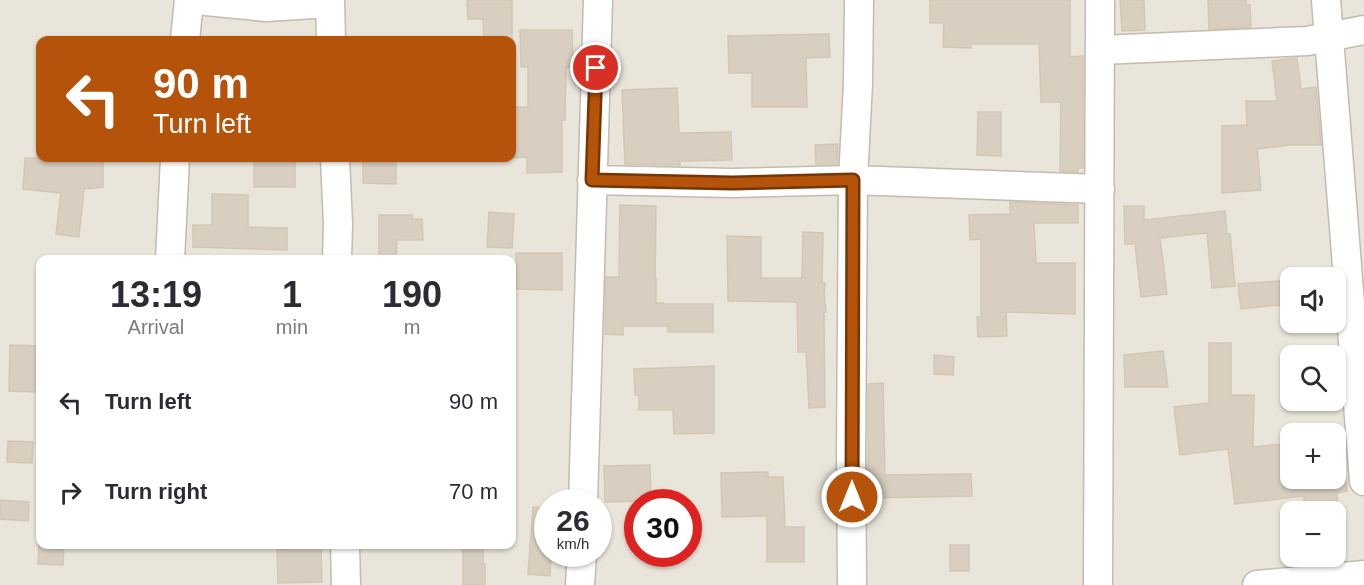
<!DOCTYPE html>
<meta charset="utf-8">
<style>
:root{--surface:#fff;--page:#f2f2f3;--text:#2b2b33;--muted:#7c7c81}
body{margin:0;font-family:Helvetica,sans-serif;background:var(--page);color:var(--text);height:100vh;display:flex;flex-direction:column;font-size:22px;white-space:nowrap}
*{box-sizing:border-box;margin:0}
p{font-size:20px;color:var(--muted)}
.icon{flex:none;width:33px;height:33px;fill:none;stroke:currentColor;stroke-width:2;stroke-linecap:round;stroke-linejoin:round}
.map{position:relative;flex:1;overflow:hidden}
.side{position:absolute;left:36px;top:255px;width:480px;height:294px;display:flex;flex-direction:column;background:var(--surface);border-radius:12px;box-shadow:0 2px 4px #0004}
.side>*{flex:none}
.top-card{position:absolute;left:36px;top:36px;width:480px;height:126px;border-radius:12px;box-shadow:0 2px 4px #0004;background:#b45309;color:#fff;overflow:hidden}
.buttons{position:absolute;left:1280px;top:267px;display:grid;gap:12px}
.buttons a{display:grid;place-items:center;width:66px;height:66px;border-radius:12px;background:var(--surface);box-shadow:0 2px 4px #0004;font-size:30px}
.speed{position:absolute;left:534px;top:489px;display:flex;gap:12px;font-size:30px;font-weight:700;text-align:center}
.speed>*{display:grid;place-content:center;width:78px;height:78px;border-radius:50%;background:var(--surface);box-shadow:0 2px 4px #0004;line-height:1}
.speed small{font-size:15px;font-weight:400}
.speed .limit{border:9px solid #d22;background:#fff;color:#111}
.pin{position:absolute;display:grid;place-items:center;width:51px;height:51px;color:#fff;margin:-26px;border:3px solid #fff;border-radius:50%;box-shadow:0 2px 6px #0007}
.me{position:absolute;width:66px;margin:-33px;rotate:0deg;stroke-linejoin:round;filter:drop-shadow(0 0 4px #0008)}
.turn{display:flex;align-items:center;gap:21px;height:126px;padding:0 18px;font-size:27px}
.turn .icon{width:78px;height:78px;stroke-width:2.5}
.turn b{display:block;font-size:42px;line-height:51px}
.eta{display:flex;justify-content:space-evenly;align-items:center;height:102px;text-align:center}
.eta b{font-size:36px;font-weight:700;line-height:42px}
ul{padding:0;list-style:none}
li{display:flex;align-items:center;gap:18px;height:90px;padding:0 18px}
li div{flex:1}
li b{display:block;font-size:22px}
li em{font-style:normal}
.map>svg:first-child{display:block}
.residential{fill:#eae5da;fill-rule:evenodd}
.building{fill:#d8cfc1;stroke:#d3c7b4;stroke-width:1.5}
.lines{fill:none;stroke-linecap:round;stroke-linejoin:round}
.street-casing{stroke:#c2bbae;stroke-width:31}
.street{stroke:#fff;stroke-width:28}
.route-casing{stroke:#753606;stroke-width:15}
.route{stroke:#b45309;stroke-width:10}
</style>
<div class="map">
<svg width="1364" height="585" viewBox="0 0 1364 585">
<rect width="100%" height="100%" fill="#f6f3ec"/>
<path class="residential" d="M0 0H1364V585H0ZM40 40H512V158H40ZM40 260H512V544H40ZM1290 278H1335V322H1290ZM1290 356H1335V400H1290ZM1290 434H1335V478H1290ZM548 502H598V554H548ZM638 502H688V554H638ZM1290 512H1335V556H1290Z"/>
<path class="building" d="M467 0H512V40H484L483 19H468Z
M930 0H1070V57L1083 56V168H1078V172L1060 171 1061 102H1041L1039 44H971V48L943 47 944 23H930Z
M1120 0H1144L1145 30 1122 31Z
M1208 0H1246V5H1250L1251 27 1209 29Z
M520 30H572L573 67H566L565 120H562V172L527 173V157L512 158V107H528V67H521Z
M829 34 830 57 806 58 807 107H752V73H729L728 36Z
M1297 58 1301 89 1316 87 1321 145H1289L1257 149 1261 190 1222 193V126L1247 125 1246 101H1277L1272 61Z
M677 88 679 133 731 132 732 160 680 161V165L625 164 622 90Z
M978 112H1001V156L977 155Z
M838 144 837 164H816L815 145Z
M25 158H103V187L84 189 79 237 56 234 61 193 23 189Z
M254 158H295V187H254Z
M363 158H396V184L363 183Z
M212 194 248 195V227L287 228V250L193 247V225H212Z
M1010 202 1078 205V223H1034L1036 263H1075V314L1006 312 1007 336 978 337 977 317H981V239L970 240 969 215 1010 214Z
M620 205 656 206 655 278H656V303H663V304H713V332H668V326H623V335L605 334 606 277H619Z
M1124 206H1144V220L1225 211 1227 234H1230L1235 286 1212 288 1207 233 1160 238 1167 294 1141 297 1135 244H1125Z
M489 212 514 214 512 248 487 247Z
M379 215H412V219H422L423 240H397L396 260H379Z
M803 232 823 233 822 283H825L824 294 826 312H824L825 407 809 408 806 352H798L797 302 728 301 727 236 761 237V278H802Z
M516 253H562V290L516 289Z
M1290 280V304L1241 309 1238 284Z
M1209 343H1231V395H1254L1253 447 1290 443V478H1346L1347 491 1337 493 1338 512H1305L1304 496 1235 504 1228 449 1180 455 1174 407 1209 403Z
M10 345 39 346 37 392 9 391Z
M1163 351 1168 387H1125L1124 355Z
M934 355 954 357 953 375 934 374Z
M714 366V433L674 434 673 410H639V395H635L634 369Z
M883 383 885 475 971 474 972 496 868 498V384Z
M8 441 33 442 32 463 7 462Z
M650 465 651 501 605 502 604 466Z
M768 472V477H783L785 527H804V562H767V516L722 517 721 473Z
M0 500 29 502 28 521 0 519Z
M533 507 548 508V554H551L550 576 528 574Z
M39 544H64L63 565 38 564Z
M463 544H483V564H485V585H463Z
M950 545H969V571H950Z
M321 546 322 582 278 583 277 548Z"/>
<g class="lines">
<defs>
<path id="street" d="M196 0 266 7 330 3
M330 0 331 40
M1326 0 1364 481
M185 40 189 0
M1101 50 1307 41 1364 30
M335 158 338 224 337 260
M592 180 732 183 853 180 1100 189
M170 260 175 158
M583 502C589 335 592 167 598 0
M345 544 346 585
M580 585 582 554
M852 585 851 453 853 180 858 83 859 0
M1098 585 1100 0
M1257 585 1364 575"/>
</defs>
<use href="#street" class="street-casing"/>
<use href="#street" class="street"/>
</g>
<g class="lines">
<defs>
<path id="route" d="M596 68 592 180 732 183 853 180 852 497"/>
</defs>
<use href="#route" class="route-casing"/>
<use href="#route" class="route"/>
</g>
</svg>
<div class="buttons">
<a><svg class="icon" aria-label="sound" viewBox="0 0 24 24"><path d="M4 9h4l5-4v14l-5-4H4zM17 9q2 3 0 6"/></svg></a>
<a><svg class="icon" aria-label="search" viewBox="0 0 24 24"><circle cx="10" cy="10" r="6"/><path d="M15 15l6 6"/></svg></a>
<a>+</a>
<a>−</a>
</div>
<div class="speed"><div>26<small>km/h</small></div><div class="limit">30</div></div>
<div class="pin" style="left:596px;top:68px;background:#d93025"><svg class="icon" aria-label="arrive" viewBox="0 0 24 24"><path d="M6 21V4h12l-3 4 3 4H6"/></svg></div>
<svg class="me" style="left:852px;top:497px" viewBox="-20 -20 40 40"><circle r="17" fill="#b45309" stroke="#fff" stroke-width="3"/><path d="M0-11L8 9 0 5-8 9z" fill="#fff"/></svg>
<div class="top-card">
<div class="turn"><svg class="icon" aria-label="left" viewBox="0 0 24 24"><path d="M17 20v-9H6M10 6l-5 5 5 5"/></svg><div><b>90 m</b>Turn left</div></div>
</div>
<section class="side">
<div class="eta">
<div><b>13:19</b><p>Arrival</p></div>
<div><b>1</b><p>min</p></div>
<div><b>190</b><p>m</p></div>
</div>
<ul>
<li><svg class="icon" aria-label="left" viewBox="0 0 24 24"><path d="M17 20v-9H6M10 6l-5 5 5 5"/></svg><div><b>Turn left</b></div><em>90 m</em></li>
<li><svg class="icon" aria-label="right" viewBox="0 0 24 24"><path d="M7 20v-9h11M14 6l5 5-5 5"/></svg><div><b>Turn right</b></div><em>70 m</em></li>
</ul>
</section>
</div>
